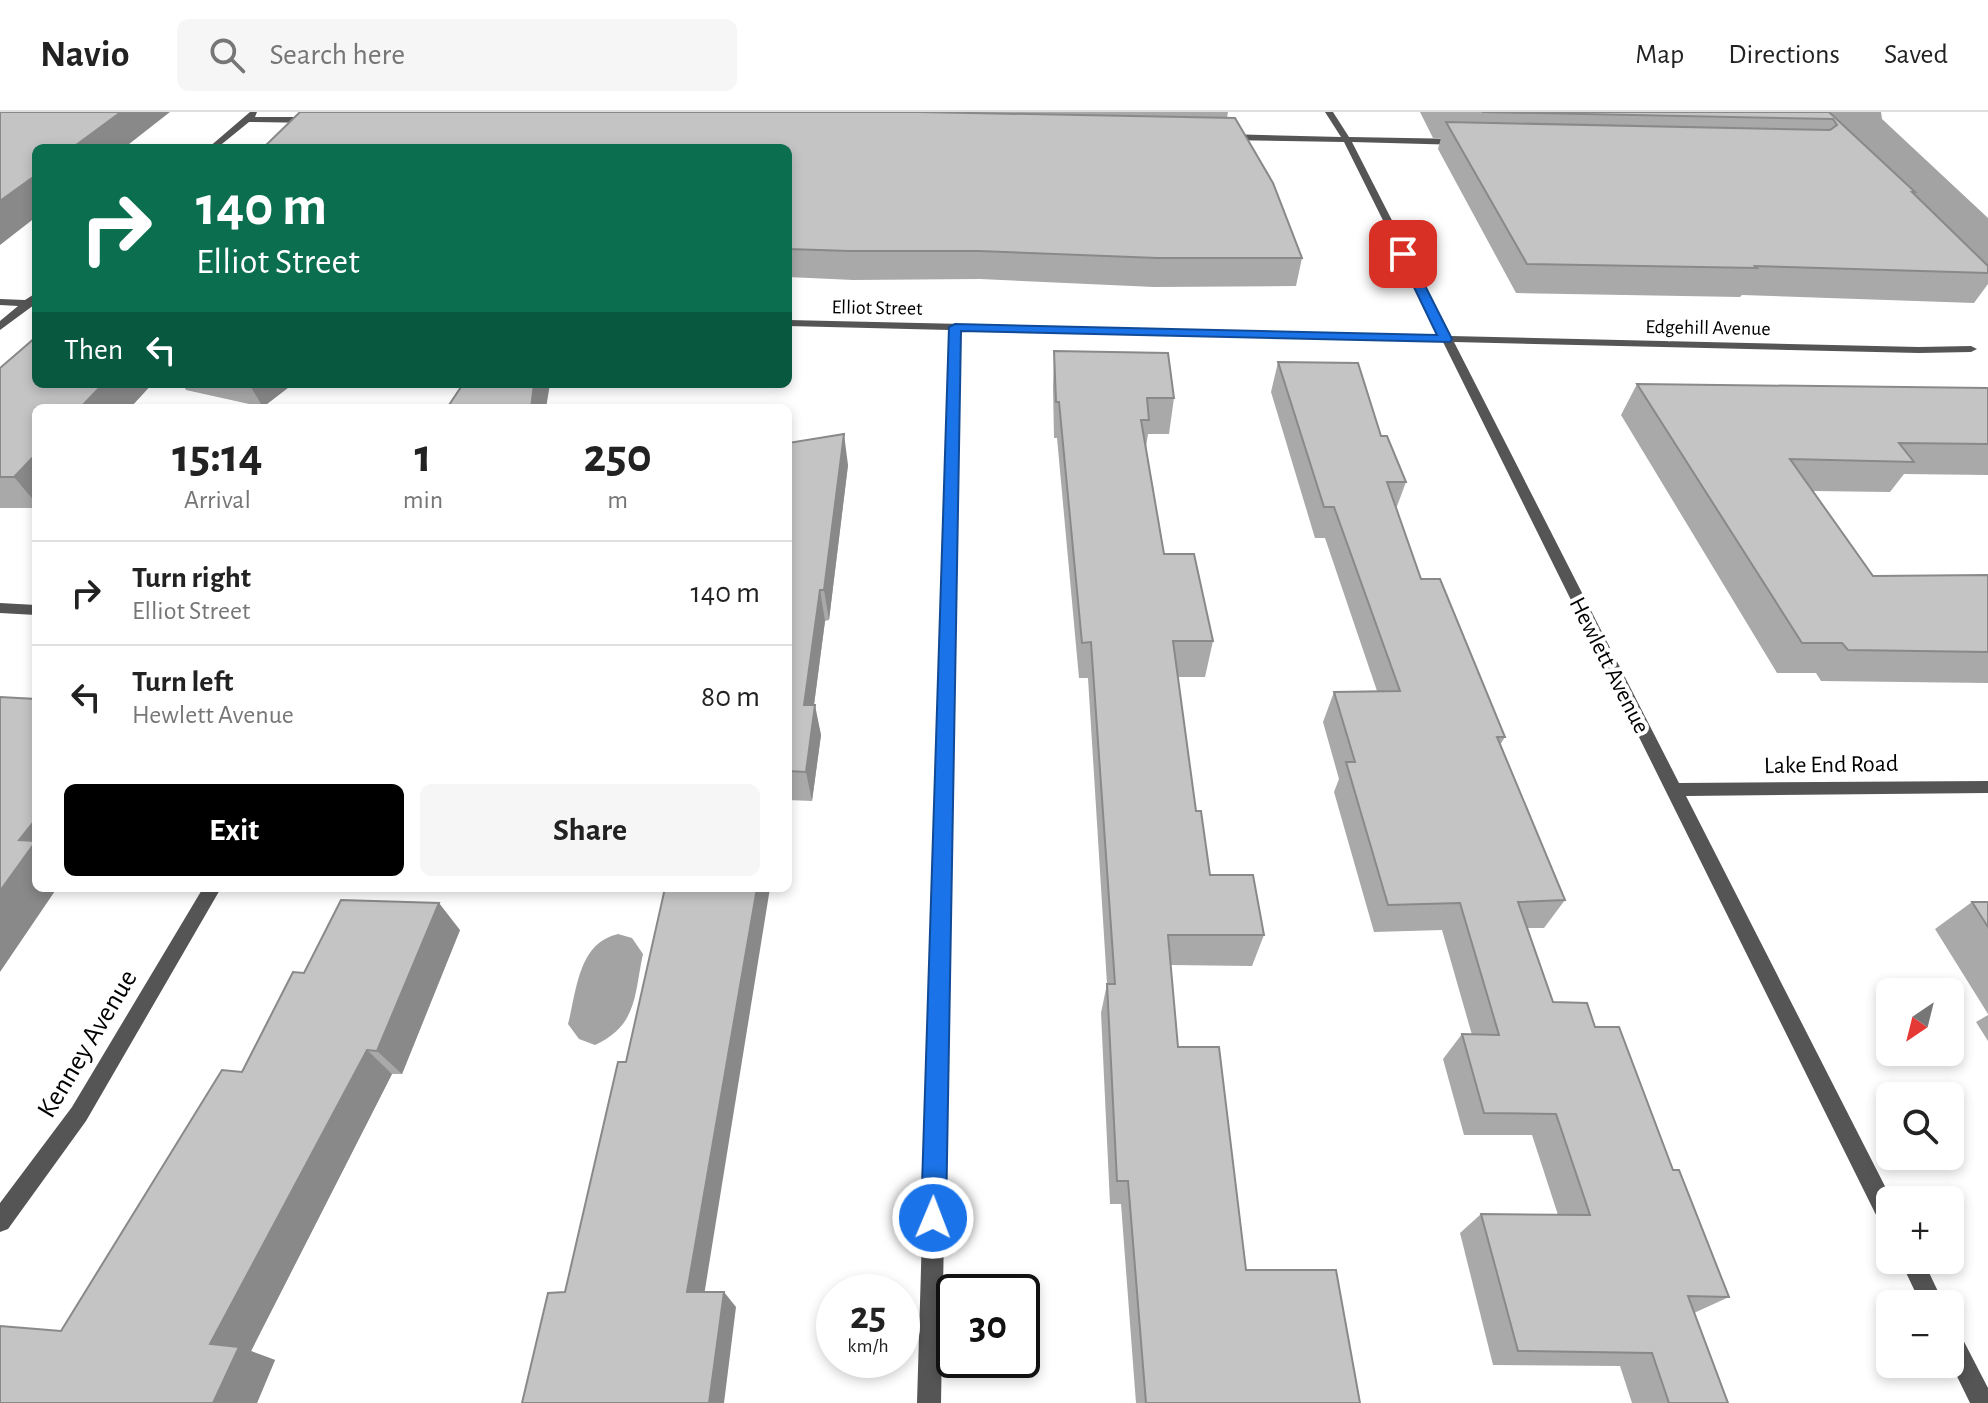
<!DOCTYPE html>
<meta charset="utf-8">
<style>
:root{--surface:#fff;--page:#f6f6f6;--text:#222;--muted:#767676;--line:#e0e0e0;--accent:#000}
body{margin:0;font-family:"Alegreya Sans",sans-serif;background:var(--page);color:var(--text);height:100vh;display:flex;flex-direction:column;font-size:30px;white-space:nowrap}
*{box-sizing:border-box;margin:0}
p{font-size:26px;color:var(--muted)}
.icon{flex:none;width:44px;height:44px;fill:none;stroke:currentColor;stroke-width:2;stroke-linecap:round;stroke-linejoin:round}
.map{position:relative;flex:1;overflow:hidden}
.details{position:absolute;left:32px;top:292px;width:760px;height:488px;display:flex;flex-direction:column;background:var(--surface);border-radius:12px;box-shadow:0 4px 12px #0003}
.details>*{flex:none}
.top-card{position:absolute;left:32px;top:32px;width:760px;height:244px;border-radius:12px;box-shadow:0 4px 12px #0003;background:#0b6e4f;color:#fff;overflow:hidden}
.needle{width:52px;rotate:215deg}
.controls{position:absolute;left:1876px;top:866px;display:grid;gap:16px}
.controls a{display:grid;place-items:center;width:88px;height:88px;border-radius:12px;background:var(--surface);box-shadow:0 4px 12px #0003;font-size:40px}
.speed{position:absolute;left:816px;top:1162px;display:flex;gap:16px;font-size:40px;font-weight:700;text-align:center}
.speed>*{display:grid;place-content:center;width:104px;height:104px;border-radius:50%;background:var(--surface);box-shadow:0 4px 12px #0003;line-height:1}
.speed small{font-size:20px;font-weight:400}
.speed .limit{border:4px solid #111;border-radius:12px;background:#fff;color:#111}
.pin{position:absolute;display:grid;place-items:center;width:68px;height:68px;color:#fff;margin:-34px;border-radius:16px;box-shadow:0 4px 12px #0006}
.me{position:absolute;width:88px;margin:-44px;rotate:1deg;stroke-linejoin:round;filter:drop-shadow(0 0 6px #0008)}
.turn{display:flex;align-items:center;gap:28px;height:168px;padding:0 32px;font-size:36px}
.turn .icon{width:104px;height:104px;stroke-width:2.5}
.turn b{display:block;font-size:56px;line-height:68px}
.then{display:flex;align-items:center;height:76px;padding:0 32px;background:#0003;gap:16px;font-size:30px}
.eta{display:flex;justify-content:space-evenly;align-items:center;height:136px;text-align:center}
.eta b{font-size:48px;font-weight:700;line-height:56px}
.primary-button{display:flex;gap:16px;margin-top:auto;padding:16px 32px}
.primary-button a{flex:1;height:92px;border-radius:12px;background:var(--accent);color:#fff;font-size:32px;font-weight:700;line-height:92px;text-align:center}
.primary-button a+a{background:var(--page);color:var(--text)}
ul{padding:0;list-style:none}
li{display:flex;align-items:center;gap:24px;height:104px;padding:0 32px;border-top:2px solid var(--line)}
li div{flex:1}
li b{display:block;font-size:30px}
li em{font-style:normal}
header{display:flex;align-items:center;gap:48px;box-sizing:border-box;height:112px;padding:0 40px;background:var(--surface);border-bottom:2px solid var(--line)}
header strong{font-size:38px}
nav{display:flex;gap:44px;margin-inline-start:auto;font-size:28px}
.search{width:560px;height:72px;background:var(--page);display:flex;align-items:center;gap:20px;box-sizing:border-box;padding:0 28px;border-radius:12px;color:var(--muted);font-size:30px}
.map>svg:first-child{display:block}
.water{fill:#a3a3a3}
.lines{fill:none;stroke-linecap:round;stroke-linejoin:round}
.river{fill:#a3a3a3;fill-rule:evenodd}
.street{fill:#555;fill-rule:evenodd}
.wall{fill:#a9a9a9}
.shaded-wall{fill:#898989}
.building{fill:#c4c4c4;stroke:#898989;stroke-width:2}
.route{fill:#1a73e8;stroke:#114b97;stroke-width:2}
.labels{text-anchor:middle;stroke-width:8;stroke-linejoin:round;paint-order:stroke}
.far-street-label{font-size:20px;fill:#000;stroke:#fff}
.street-label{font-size:24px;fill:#000;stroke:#fff}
.near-street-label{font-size:28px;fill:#000;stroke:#fff}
</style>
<header>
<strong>Navio</strong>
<div class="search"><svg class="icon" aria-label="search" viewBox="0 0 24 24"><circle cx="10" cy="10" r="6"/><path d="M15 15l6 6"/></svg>Search here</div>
<nav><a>Map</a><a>Directions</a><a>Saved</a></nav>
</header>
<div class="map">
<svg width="1988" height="1291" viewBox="0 0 1988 1291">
<rect width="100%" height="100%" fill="#fff"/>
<path class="water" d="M618 822 632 826 643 842C634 883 638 913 595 933L579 927 568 912C577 878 578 831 618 822Z"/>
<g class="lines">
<path class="river" d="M1825 0H1881L1882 7 1988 106V163L1964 157 1834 24 1826 12Z"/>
<path class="street" d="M250 0H257L255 5H314L318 8 314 11 249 10 217 36H208Z
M1325 0H1333L1349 25 1462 27 1466 30 1462 33 1352 30 1451 224 1919 235 1971 234 1977 237 1971 240 1919 241 1454 230 1679 671 1988 669V681L1686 684 1892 1088 1890 1118 1882 1115 1443 230 960 218 941 1291H917L949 218 788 214V208L1440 223 1344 30 1225 28 1221 25 1225 22 1341 25Z
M36 181 34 193 0 218V209L18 194 0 193V187L25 188Z
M0 491 36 493V503L0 501Z
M203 776H221L86 1009 8 1117 0 1120V1091L72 995Z
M1900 1148H1923L1944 1192H1921Z
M1950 1215 1958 1218 1988 1276V1291H1970L1950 1250Z"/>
</g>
<path class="wall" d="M300 0H1228L1227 6 1302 146 1296 174 1154 175 980 167 853 168 788 165V36Z
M1420 0H1829L1915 80 1913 82 1988 154V172L1974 191 1742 183 1740 185 1516 181 1438 37 1441 26H1433Z
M1054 239 1174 286 1169 322H1148L1146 335 1164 442 1213 529 1205 565H1177L1196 699 1210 763 1264 823 1252 854 1170 853 1178 935 1246 1158 1360 1291H1136L1121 1092H1110L1101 901 1107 872 1088 566H1079L1057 326H1054L1053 275Z
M1278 250 1381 324 1406 370 1396 397 1421 467 1505 625 1500 633 1565 788 1544 816H1527L1553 890 1595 915 1673 1058 1729 1185 1694 1201 1728 1291H1632L1620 1254 1493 1253 1460 1121 1481 1102 1558 1103 1532 1023H1464L1443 947 1462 922 1472 923 1442 818 1374 820 1334 680 1339 667 1323 610 1334 580 1377 579 1325 426H1315L1271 280Z
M0 256 36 272H152L130 296H36V396H0Z
M183 272H293L263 295 186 278Z
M1637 272 1988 276V363L1904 362 1890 380 1812 379 1873 464 1988 463V571L1821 569 1816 561H1777L1621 303Z
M788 331 848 353 829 508 825 509 814 593 821 623 812 689 788 688Z
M1972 790H1988V902L1935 817Z
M460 818 402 962H392L251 1239 275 1248 257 1291H0L61 1219 242 960Z
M1988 903V929L1976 910Z"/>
<path class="shaded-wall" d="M121 0H170L124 36H72Z
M36 63V105L0 133V89Z
M103 272H152L130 296H80Z
M249 272H293L263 295Z
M534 272H550L546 296H531Z
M844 322 848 353 829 508 824 478Z
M36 342V391L14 365Z
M820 478 825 509 810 623 804 593Z
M815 593 821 623 812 689 806 660Z
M36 707V776H57L0 860V779L19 728Z
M757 776H770L702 1196 687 1180Z
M439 791 460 818 402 962 377 939Z
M367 938 392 962 251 1239 275 1248 257 1291H213L210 1232Z
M724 1180 736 1195 724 1291H709Z"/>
<path class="building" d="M0 0H121L72 36H36V63L0 89Z
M300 0H919L1235 6 1273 71 1302 146H1157L979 139H850L788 137V36H263Z
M1482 0H1829L1915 80H1912L1988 154V161L1755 154 1757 156 1527 152 1446 10 1830 18 1837 13 1833 7Z
M36 225V272H103L80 296H36V342L14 365H0V256Z
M1054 239 1168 241 1174 286H1147L1149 308H1141L1164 442H1194L1213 529H1173L1196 699H1201L1210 763H1253L1264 823H1168L1178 935H1219L1246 1158H1336L1360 1291H1146L1128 1069H1117L1107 872H1115L1091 530 1082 531 1059 290H1056Z
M1278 250 1358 251 1381 324H1387L1406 370H1387L1421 467H1440L1505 625H1497L1565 788 1518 790 1553 890 1587 891 1595 915H1619L1673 1058H1679L1729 1185 1688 1184 1728 1291H1669L1652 1241 1518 1239 1481 1102 1590 1103 1556 1002 1484 1001 1462 922 1499 923 1460 791 1388 793 1346 650H1355L1334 580 1400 579 1334 395H1324Z
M463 272H534L531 296H447Z
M1637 272 1988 276V332L1899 331 1914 350 1790 347 1873 464 1988 463V540L1848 538 1842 531H1802Z
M844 322 824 478H820L804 593H815L806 660 788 659V331Z
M0 585 36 587V707L19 728 36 729 0 779Z
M665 776H757L687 1180H724L709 1291H522L548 1181 565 1180 618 950H626Z
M341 788 439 791 377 939 367 938 210 1232 239 1235 213 1291H0V1214L61 1219 222 958 242 960 293 860 304 861Z
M1972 790H1988V815Z"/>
<path class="route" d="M1403 138 1409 142 1452 227 1450 230 961 219 946 1106 942 1115 933 1118 925 1115 921 1106 949 215 955 212 1437 223 1398 142Z"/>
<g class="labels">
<g class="far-street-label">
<text transform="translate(877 195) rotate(1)" y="7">Elliot Street</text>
<text transform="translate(1708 215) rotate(1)" y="7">Edgehill Avenue</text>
</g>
<g class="street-label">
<text transform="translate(1610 553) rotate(63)" y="8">Hewlett Avenue</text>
<text transform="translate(1831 652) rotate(-1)" y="8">Lake End Road</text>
</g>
<g class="near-street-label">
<text transform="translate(86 931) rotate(-59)" y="10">Kenney Avenue</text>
</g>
</g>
</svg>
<div class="controls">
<a><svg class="needle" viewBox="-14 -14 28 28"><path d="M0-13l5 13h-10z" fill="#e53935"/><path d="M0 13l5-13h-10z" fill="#767676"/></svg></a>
<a><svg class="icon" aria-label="search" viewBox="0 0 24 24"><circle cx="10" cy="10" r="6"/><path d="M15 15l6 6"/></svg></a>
<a>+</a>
<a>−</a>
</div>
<div class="speed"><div>25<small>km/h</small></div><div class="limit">30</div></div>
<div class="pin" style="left:1403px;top:142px;background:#d93025"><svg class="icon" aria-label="arrive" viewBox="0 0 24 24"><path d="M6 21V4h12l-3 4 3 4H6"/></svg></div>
<svg class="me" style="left:933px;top:1106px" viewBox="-20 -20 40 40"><circle r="17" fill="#1a73e8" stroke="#fff" stroke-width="3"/><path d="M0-11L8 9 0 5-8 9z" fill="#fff"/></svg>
<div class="top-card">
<div class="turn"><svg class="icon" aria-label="right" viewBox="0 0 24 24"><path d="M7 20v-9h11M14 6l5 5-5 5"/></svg><div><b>140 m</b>Elliot Street</div></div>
<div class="then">Then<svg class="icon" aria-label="left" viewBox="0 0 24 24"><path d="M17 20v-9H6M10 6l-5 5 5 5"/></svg></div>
</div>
<section class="details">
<div class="eta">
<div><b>15:14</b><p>Arrival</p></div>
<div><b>1</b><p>min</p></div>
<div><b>250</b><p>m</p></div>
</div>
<ul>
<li><svg class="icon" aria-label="right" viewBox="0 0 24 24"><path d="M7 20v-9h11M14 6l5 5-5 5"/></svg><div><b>Turn right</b><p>Elliot Street</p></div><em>140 m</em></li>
<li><svg class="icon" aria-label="left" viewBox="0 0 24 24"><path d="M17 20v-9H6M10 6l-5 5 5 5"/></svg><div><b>Turn left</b><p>Hewlett Avenue</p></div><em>80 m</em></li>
</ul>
<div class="primary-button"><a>Exit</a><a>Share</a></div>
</section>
</div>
